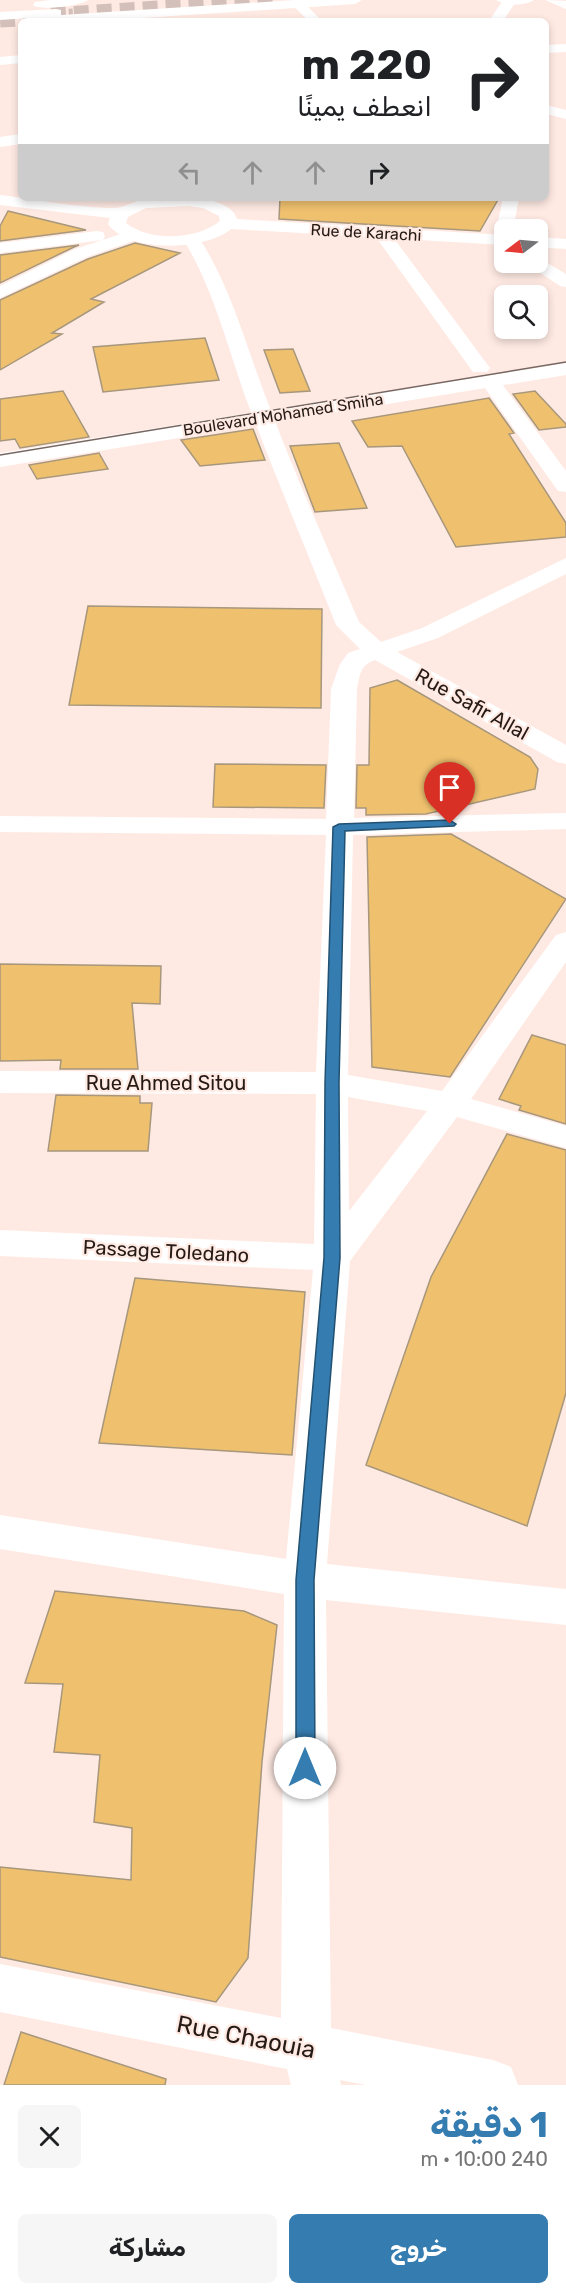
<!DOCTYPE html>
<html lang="ar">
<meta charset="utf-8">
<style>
:root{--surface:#fff;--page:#f6f6f6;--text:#202124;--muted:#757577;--accent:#357cb0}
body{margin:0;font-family:Rubik,"Noto Naskh Arabic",sans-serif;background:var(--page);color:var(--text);direction:rtl;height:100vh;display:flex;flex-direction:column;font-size:22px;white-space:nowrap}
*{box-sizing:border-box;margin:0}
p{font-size:20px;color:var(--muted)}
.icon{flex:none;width:33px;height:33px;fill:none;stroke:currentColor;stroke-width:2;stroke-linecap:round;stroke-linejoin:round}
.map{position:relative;height:2085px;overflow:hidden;direction:ltr}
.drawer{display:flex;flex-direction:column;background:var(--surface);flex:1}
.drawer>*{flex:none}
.hud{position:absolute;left:18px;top:18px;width:531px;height:183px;border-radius:9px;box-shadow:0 3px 9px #0003;direction:rtl;background:#fff;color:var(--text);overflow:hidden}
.needle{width:39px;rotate:254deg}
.fabs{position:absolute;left:494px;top:219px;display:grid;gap:12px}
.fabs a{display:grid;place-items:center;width:54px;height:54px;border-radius:9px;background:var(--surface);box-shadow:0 3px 9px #0003;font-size:30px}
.pin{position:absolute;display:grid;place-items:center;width:51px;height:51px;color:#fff;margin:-62px -26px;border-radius:50% 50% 50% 0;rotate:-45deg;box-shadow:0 0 6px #0007}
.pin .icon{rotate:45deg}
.me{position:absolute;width:66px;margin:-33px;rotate:0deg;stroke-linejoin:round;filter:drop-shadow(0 0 4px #0008)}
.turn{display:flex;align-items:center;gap:21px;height:126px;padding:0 18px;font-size:27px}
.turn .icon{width:78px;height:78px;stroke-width:2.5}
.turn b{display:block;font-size:42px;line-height:51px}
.lanes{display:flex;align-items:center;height:57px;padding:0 18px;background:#0003;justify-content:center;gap:30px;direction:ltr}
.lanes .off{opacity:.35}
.round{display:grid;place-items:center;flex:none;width:63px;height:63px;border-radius:9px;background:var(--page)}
.summary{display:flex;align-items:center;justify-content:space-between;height:102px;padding:0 18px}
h1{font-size:36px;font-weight:700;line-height:45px;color:var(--accent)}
.cta{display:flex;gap:12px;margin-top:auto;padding:12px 18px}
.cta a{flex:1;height:69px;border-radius:9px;background:var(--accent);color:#fff;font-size:24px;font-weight:700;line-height:69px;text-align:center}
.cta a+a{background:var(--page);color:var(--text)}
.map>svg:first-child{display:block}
.building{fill:#efc06e;stroke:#a7977d;stroke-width:1.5}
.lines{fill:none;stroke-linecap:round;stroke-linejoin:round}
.primary-tunnel{stroke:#d4c0ba;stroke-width:15;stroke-dasharray:15 8;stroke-linecap:butt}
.street{fill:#fff;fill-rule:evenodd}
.secondary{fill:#fff;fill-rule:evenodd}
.primary{fill:#fff;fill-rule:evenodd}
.tram{stroke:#776762;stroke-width:1.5}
.route{fill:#357cb0;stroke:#225172;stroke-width:1.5}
.labels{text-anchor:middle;stroke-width:4.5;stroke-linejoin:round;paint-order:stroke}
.far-street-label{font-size:16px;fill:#261a16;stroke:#ffeae3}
.street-label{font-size:20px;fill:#261a16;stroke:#ffeae3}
.near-street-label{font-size:24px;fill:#261a16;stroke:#ffeae3}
</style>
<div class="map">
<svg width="566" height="2085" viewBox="0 0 566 2085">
<rect width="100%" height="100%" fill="#ffeae3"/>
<path class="building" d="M280 198H499L480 231 279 219Z
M8 211 86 230 0 241V226Z
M135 243 180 253 91 299 104 302 52 333 62 334 0 370V300L88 259Z
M79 245 74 247 0 283V255Z
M205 338 219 380 103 392 93 347Z
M293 349 310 391 280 393 264 350Z
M63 391 89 437 20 448 15 439 0 441V399Z
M535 391 566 424V427L539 430 513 394Z
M489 398 514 433 509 434 566 523V537L456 547 402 446 368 447 352 421Z
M253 429 265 460 200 466 181 440Z
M339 443 367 508 315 512 290 446Z
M99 453 108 469 37 479 29 465Z
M88 606 322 609 321 708 69 705Z
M397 680 530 757 538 769 535 789 426 814 366 815V808H356L357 765H369L370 688Z
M215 764 326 765 324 808 213 807Z
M451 834 566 899 450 1077 372 1067 367 837Z
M0 964 161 966 160 1004 132 1003 138 1069H60L61 1060 0 1061Z
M532 1035 566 1045V1124L519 1110 521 1106 499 1099Z
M56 1095 140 1096V1103H152L148 1151H48Z
M507 1134 566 1150V1393L527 1526 366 1465 431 1277Z
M135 1278 305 1292 292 1455 99 1443Z
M55 1591 244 1611 277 1625 262 1762 248 1958 216 2002 0 1957V1867L131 1880 132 1828 94 1822 100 1755 54 1752 63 1684 25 1683Z
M21 2032 166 2079 165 2085H4Z"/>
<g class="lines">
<path class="primary-tunnel" d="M51 15 276 0
M0 20 73 16"/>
<path class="street" d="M50 0H88C81 6 39 11 33 5L35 2Z
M294 0H301L322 21H309L293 6 291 3Z
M566 44V52L546 53V45Z
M21 55V63L0 65V57Z
M546 105 566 110V119L546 114Z
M21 134V144L0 147V137Z
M503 198H519L513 230H504V246L496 244 494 240Z
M381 228 387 229 487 364 490 368 487 372H473L373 233Z
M133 230 141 235 139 239 87 257 0 298V286L75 249Z
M97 231 103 232 105 236 103 240 0 253V243Z
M191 234 197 235C231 285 246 347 268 403 296 477 328 549 359 622L381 642 422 628 566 558V574L438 638 397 652 566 745V764L557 762 375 660C360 665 360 675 357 689L354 818 566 813V829L353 835 348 1075 442 1091 556 935 566 932V962L471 1099 566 1126V1148L457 1117 350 1261 327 1564 566 1589V1625L326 1600 331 2028 493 2060 511 2067 518 2085H366L340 2080 341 2085H291L287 2069 0 2012V1964L281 2018 284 1594 0 1549V1515L286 1559 313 1270 0 1256V1230L314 1244 316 1094 0 1093V1071L316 1072 326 835 0 832V816L326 819 331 689 340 664 348 653 360 649 336 625C307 551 276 478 248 404 228 349 214 289 183 239ZM348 1097 427 1111 349 1211Z
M537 257 566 274V287L560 286 530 266 528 262H537Z
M490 375 497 377 566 471V492L558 491 480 381 483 377Z"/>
<path class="secondary" d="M503 0H517L503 21H489Z
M545 0 566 1V9Z
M0 195C34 199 79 208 114 208 123 208 135 201 144 199 166 195 230 193 237 219L504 235V245L231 229C205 251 129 253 108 224L110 218 0 205ZM188 206 203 208 219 216 220 221C197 240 150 242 126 223L128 217 146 208Z
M537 237 566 239V249L537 247Z
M566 363V375L0 467V453Z"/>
<path class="primary" d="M295 0H362L355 4 96 21H27L29 18 0 20V12L56 9 61 10V15Z
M496 0H534C525 6 505 6 496 0Z"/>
<path class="tram" d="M0 455 566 362"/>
</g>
<path class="route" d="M450 820 456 824 454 826 345 831 339 1083 340 1258 314 1580 315 1768 312 1774 305 1777 299 1774 296 1768V1580L324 1258 325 1083 333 827 339 824Z"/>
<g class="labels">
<g class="far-street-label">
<text transform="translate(366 232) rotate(3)" y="6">Rue de Karachi</text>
<text transform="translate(283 414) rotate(-9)" y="6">Boulevard Mohamed Smiha</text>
</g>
<g class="street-label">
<text transform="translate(472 704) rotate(29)" y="7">Rue Safir Allal</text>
<text x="166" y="1090">Rue Ahmed Sitou</text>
<text transform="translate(166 1251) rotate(3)" y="7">Passage Toledano</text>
</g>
<g class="near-street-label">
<text transform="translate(246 2037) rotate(11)" y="8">Rue Chaouia</text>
</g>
</g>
</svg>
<div class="fabs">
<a><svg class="needle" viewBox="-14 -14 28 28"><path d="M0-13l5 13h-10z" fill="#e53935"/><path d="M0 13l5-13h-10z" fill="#757577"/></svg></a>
<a><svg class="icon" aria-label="search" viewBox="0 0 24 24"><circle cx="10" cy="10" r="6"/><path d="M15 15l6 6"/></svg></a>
</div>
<div class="pin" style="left:450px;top:824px;background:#d93025"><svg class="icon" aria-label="arrive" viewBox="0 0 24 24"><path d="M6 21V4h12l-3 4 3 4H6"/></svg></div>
<svg class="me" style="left:305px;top:1768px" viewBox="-20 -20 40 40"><circle r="19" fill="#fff"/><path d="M0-13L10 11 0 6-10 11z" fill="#357cb0"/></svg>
<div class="hud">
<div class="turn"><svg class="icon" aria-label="right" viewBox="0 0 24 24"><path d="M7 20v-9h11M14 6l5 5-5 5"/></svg><div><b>220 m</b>انعطف يمينًا</div></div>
<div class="lanes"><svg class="icon off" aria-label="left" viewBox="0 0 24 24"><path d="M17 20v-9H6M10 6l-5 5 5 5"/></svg><svg class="icon off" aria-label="ahead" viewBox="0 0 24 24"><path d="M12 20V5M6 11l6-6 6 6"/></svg><svg class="icon off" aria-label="ahead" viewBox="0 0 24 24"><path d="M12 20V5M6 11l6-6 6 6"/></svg><svg class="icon" aria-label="right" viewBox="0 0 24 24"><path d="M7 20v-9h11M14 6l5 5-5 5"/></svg></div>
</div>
</div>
<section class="drawer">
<div class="summary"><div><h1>1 دقيقة</h1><p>240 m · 10:00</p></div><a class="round"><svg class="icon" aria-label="close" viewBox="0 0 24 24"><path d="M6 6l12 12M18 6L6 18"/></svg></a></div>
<div class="cta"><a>خروج</a><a>مشاركة</a></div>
</section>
